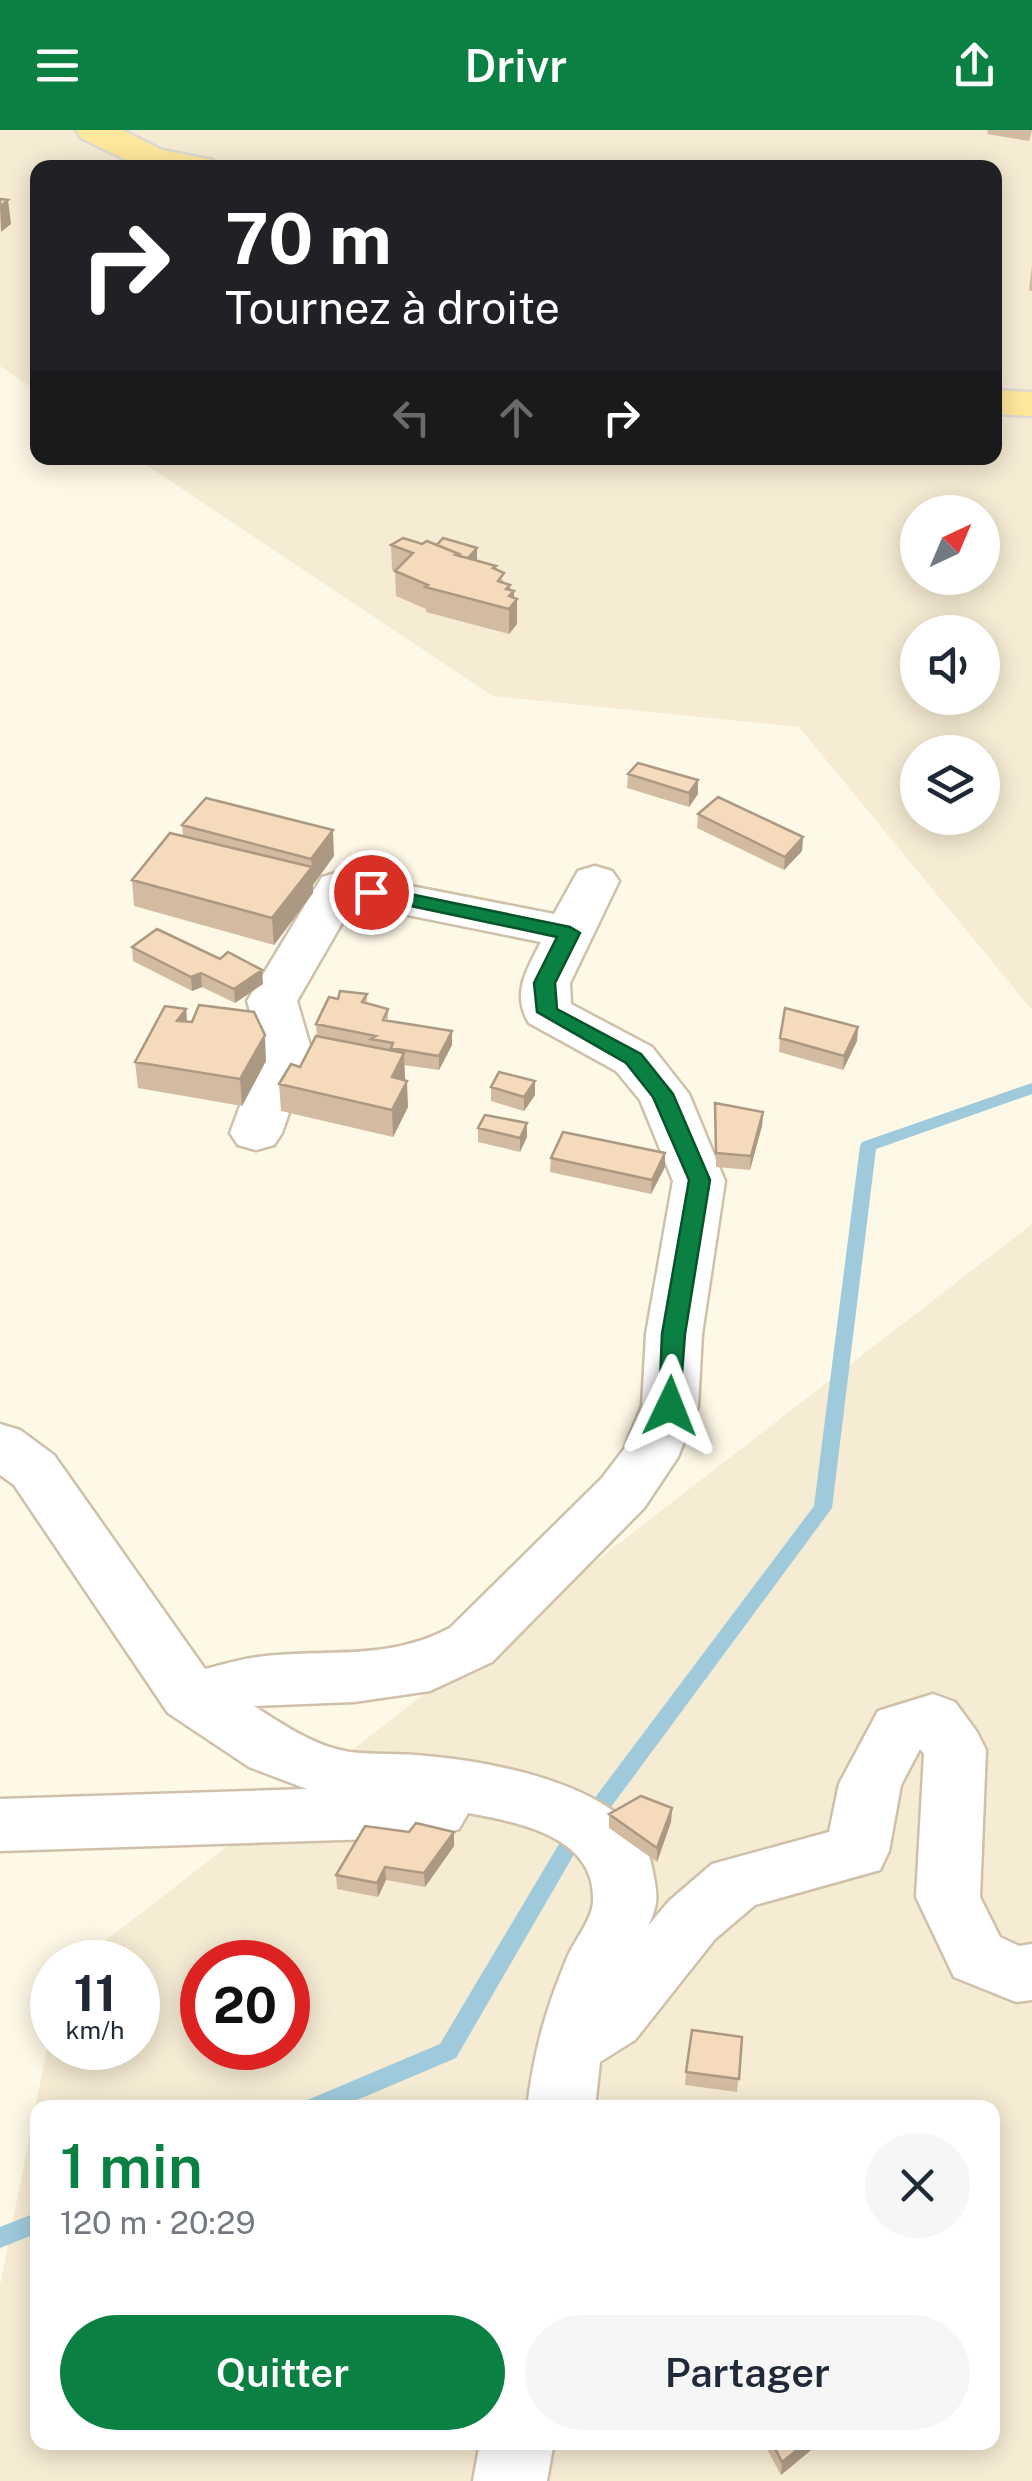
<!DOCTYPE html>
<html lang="fr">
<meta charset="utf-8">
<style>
:root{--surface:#fff;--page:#f6f6f7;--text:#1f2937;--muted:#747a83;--accent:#0b8043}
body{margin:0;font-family:"Public Sans",sans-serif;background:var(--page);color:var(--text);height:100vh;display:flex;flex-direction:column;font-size:38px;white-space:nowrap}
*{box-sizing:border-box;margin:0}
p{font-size:32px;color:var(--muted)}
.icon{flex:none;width:55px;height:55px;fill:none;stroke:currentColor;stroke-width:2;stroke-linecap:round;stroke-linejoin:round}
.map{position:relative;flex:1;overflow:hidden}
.panel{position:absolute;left:30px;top:1970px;width:970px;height:350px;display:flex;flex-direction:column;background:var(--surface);border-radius:20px;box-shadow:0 5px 25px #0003}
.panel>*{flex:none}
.hud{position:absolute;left:30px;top:30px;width:972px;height:305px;border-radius:20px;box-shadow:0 5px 25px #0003;background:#202124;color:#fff;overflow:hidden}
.needle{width:65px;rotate:44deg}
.buttons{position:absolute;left:900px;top:365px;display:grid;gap:20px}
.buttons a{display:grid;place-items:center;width:100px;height:100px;border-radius:50%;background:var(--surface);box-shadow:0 5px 25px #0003;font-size:50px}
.speed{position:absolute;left:30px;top:1810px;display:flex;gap:20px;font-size:50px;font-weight:700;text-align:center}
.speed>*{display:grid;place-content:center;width:130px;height:130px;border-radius:50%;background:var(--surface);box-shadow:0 5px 25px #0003;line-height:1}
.speed small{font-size:25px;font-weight:400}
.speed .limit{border:15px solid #d22;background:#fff;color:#111}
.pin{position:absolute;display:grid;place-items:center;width:85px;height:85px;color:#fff;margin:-42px;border:5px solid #fff;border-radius:50%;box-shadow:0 2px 10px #0007}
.me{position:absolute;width:110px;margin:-55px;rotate:2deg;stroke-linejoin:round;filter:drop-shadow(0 0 8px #0008)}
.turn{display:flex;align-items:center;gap:35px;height:210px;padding:0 30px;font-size:45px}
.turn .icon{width:130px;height:130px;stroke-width:2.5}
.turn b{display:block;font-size:70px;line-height:85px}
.lanes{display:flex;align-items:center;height:95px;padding:0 30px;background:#0003;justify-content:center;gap:50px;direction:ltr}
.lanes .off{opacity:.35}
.round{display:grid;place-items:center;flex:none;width:105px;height:105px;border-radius:52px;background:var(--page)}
.head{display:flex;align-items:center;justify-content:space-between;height:170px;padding:0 30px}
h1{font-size:60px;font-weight:600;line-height:75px;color:var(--accent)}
.button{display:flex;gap:20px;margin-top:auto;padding:20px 30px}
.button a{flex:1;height:115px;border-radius:60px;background:var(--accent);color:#fff;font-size:40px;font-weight:600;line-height:115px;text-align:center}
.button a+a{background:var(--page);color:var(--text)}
header{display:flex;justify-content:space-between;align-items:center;height:130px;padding:0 30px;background:var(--accent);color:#fff;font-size:45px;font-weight:600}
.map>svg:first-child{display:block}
.residential{fill:#f6ebd3;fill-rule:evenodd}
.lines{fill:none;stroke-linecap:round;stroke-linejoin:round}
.stream{fill:#9ecadc;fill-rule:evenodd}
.minor-casing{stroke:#d0c0aa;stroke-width:5}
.major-casing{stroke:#dfd9d3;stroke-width:5}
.minor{fill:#fff;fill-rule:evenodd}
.major{fill:#ffe79b;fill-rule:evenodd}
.wall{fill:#d3bba1}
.shaded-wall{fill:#ac9983}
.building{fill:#f5dabb;stroke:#ac9983;stroke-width:2.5}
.route{fill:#0b8043;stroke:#07532c;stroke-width:2.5}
</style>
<header><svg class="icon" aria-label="menu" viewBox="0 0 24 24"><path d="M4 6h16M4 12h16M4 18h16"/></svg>Drivr<svg class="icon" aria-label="share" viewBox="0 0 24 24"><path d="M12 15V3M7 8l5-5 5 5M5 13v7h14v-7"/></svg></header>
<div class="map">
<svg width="1032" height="2351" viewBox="0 0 1032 2351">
<rect width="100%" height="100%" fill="#fef8e6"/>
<path class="residential" d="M0 0H1032V880L799 597 493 566 136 328H995V38H38L37 261 0 236ZM918 382H982V448H918ZM918 502H982V568H918ZM918 622H982V688H918Z
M1032 1094V2351H0V2156L52 1893V1918H138V1832H78ZM202 1832H288V1918H202ZM38 1978H992V2312H38Z"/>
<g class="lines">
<path class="stream" d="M1032 953V964L876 1019 832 1378 611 1677 604 1679 597 1677 594 1671 597 1665 814 1376 860 1016 862 1012Z
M566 1712 573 1714 576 1720 573 1726 456 1928 338 1978H302L305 1971 440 1914 559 1714Z
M38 2082V2103L0 2118V2097Z"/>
<defs>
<path id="minor" d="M595 736 612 741 619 751 570 853 571 874 652 917 689 964 725 1051 702 1204 698 1276 678 1327 644 1378 492 1532 430 1561 354 1572 254 1576C283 1595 316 1617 350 1622 375 1625 401 1623 426 1626 494 1632 639 1657 652 1737 657 1764 660 1771 648 1796L669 1771 712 1734 829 1702 839 1654 878 1581 933 1564 955 1572 977 1602 986 1620 980 1767 1000 1807 1019 1816 1032 1814V1870L1016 1872 954 1847 916 1767 924 1624 920 1619 901 1655 889 1721 880 1740 755 1775 715 1809 635 1910 600 1932 595 1978H527C534 1921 545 1881 567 1828 574 1811 592 1790 593 1772 597 1706 517 1692 468 1683L459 1699 437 1707 0 1721V1669L307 1659 249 1637 168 1583 14 1355 0 1345V1294L20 1300 54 1325 205 1539C222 1535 240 1529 258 1527 326 1518 386 1532 450 1498L602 1348 624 1319 642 1276 646 1204 673 1051 640 970 616 941 529 893C511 864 527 839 541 812L353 774 297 871 311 919 282 1003 274 1015 256 1020 238 1015 230 1003 261 919 247 871 322 747 339 742 554 784 578 741Z
M480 2312H554L547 2351H473Z"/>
<path id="major" d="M76 0H122L162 20 213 30 218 38H143L81 8Z
M995 260 1032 262V286L995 284Z"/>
</defs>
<use href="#minor" class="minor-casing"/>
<use href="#major" class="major-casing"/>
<use href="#minor" class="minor"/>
<use href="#major" class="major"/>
</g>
<path class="wall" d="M988 0H1032L1029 11 987 4Z
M1032 135V161L1029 160Z
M422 414 477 418V431L496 436V440L514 468 517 494 509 504 426 482V479L396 466 395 441 392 440 391 415Z
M628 644 698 650V664L689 677 627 658Z
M698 684 803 707 802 721 784 740 697 698Z
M182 695 334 726 313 755V763L274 815 134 776 132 750 183 706Z
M132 817 263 854 235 873 202 857 192 861 133 831Z
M367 864V874L388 879V890L452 915 439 940 404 935 408 977 393 1007 281 981 279 954 300 937 317 907 316 894 338 869Z
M186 879 187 892 266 931 242 976 138 958 135 932Z
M858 897 857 911 843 940 779 922 780 908Z
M535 951V965L524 981 491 971V957Z
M715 973 763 982 762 996 750 1040 716 1037Z
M478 998 527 1007 520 1022 478 1012Z
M551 1028 665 1037 651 1064 550 1042Z
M672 1678 671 1692 657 1732 609 1698V1684Z
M409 1702H454V1716L425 1757 386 1750 378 1767 337 1759 336 1745Z
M742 1907 737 1962 685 1955 686 1942Z
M763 2312H817L816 2316 781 2345Z"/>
<path class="shaded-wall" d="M8 70 11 94 1 102 0 77Z
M517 328H531L517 332Z
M477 418V431L468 428Z
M510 455V465L514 461V472L517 469V494L509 504V479L506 459Z
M698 650V664L689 677V663Z
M333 700 334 726 313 755V763L274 815 272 788 312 737 311 729Z
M803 707 802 721 784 740 785 727Z
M262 840 263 854 235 873 234 859Z
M201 843 202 857 192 861 191 847Z
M186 879 188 905 177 891Z
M858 897 857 911 843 940 844 926Z
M452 901V915L439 940V926Z
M265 905 266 931 242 976 240 949Z
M404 923 405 950 392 947Z
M407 951 408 977 393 1007 392 980Z
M535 951V965L524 981V967Z
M763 982 762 996 750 1040 751 1026Z
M527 993V1007L520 1022V1008Z
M665 1023V1037L651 1064 652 1050Z
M672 1678 671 1692 657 1732V1718Z
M454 1702V1716L425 1757 424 1743Z
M385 1737 386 1750 378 1767 377 1753Z
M807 2312H817L816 2316 781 2345 782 2332Z"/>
<path class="building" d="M0 69 8 70 0 77Z
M403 408 422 414 427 411 459 424 456 425 496 436 493 438 504 443 498 451 510 455 506 459 514 461 509 466 517 469 509 479 425 457 428 455 395 441 413 423 391 415Z
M443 408 477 418 468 428 459 426V424L437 415Z
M638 633 698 650 689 663 628 644Z
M718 667 803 707 785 727 698 684Z
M206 668 333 700 311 729 182 695Z
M170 703 312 737 272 788 132 750Z
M157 799 220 829 228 822 262 840 234 859 201 843 191 847 132 817Z
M340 861 367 864 362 872 388 879 383 890 452 901 439 926 391 918 393 913 371 909 376 906 316 894 329 867 338 869Z
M199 875 254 882 265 905 240 949 135 932 165 876 186 879 177 891 192 892Z
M785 878 858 897 844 926 780 908Z
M316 906 404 923 392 947 407 951 392 980 279 954 291 934 300 937Z
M499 942 535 951 524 967 491 957Z
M715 973 763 982 751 1026 716 1023Z
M485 985 527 993 520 1008 478 998Z
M563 1002 665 1023 652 1050 551 1028Z
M641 1666 672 1678 657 1718 609 1684Z
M416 1693 454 1702 424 1743 385 1737 377 1753 336 1745 365 1696 409 1702Z
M692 1900 742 1907 739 1949 686 1942Z
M772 2312H807L782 2332Z"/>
<path class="route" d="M371 756 570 797 580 803 555 853 557 879 641 924 673 964 710 1050 685 1204 679 1283 670 1285 659 1276 662 1204 689 1050 653 967 626 933 537 882 534 853 557 807 364 766 361 762Z"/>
</svg>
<div class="buttons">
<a><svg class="needle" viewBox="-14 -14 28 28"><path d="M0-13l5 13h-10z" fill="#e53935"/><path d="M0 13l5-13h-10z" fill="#747a83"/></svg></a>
<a><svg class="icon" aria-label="sound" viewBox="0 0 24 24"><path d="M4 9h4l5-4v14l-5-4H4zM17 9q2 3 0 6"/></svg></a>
<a><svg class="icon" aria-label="layers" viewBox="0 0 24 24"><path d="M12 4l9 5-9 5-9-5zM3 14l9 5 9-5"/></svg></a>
</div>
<div class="speed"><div>11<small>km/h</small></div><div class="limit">20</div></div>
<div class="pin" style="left:371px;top:762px;background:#d93025"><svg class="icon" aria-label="arrive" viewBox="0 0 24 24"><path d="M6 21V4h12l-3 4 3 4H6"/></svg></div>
<svg class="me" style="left:670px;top:1276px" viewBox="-20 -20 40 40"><path d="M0-17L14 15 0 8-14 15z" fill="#0b8043" stroke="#fff" stroke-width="4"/></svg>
<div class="hud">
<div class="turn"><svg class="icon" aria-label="right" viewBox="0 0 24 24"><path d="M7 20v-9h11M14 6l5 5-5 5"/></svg><div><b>70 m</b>Tournez à droite</div></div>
<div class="lanes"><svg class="icon off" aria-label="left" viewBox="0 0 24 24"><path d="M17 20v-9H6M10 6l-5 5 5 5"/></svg><svg class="icon off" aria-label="ahead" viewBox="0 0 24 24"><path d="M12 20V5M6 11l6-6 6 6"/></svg><svg class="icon" aria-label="right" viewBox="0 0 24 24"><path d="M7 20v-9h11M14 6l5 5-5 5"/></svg></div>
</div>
<section class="panel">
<div class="head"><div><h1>1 min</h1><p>120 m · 20:29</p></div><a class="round"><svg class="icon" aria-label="close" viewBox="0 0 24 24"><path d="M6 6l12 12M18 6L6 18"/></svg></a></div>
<div class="button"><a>Quitter</a><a>Partager</a></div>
</section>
</div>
